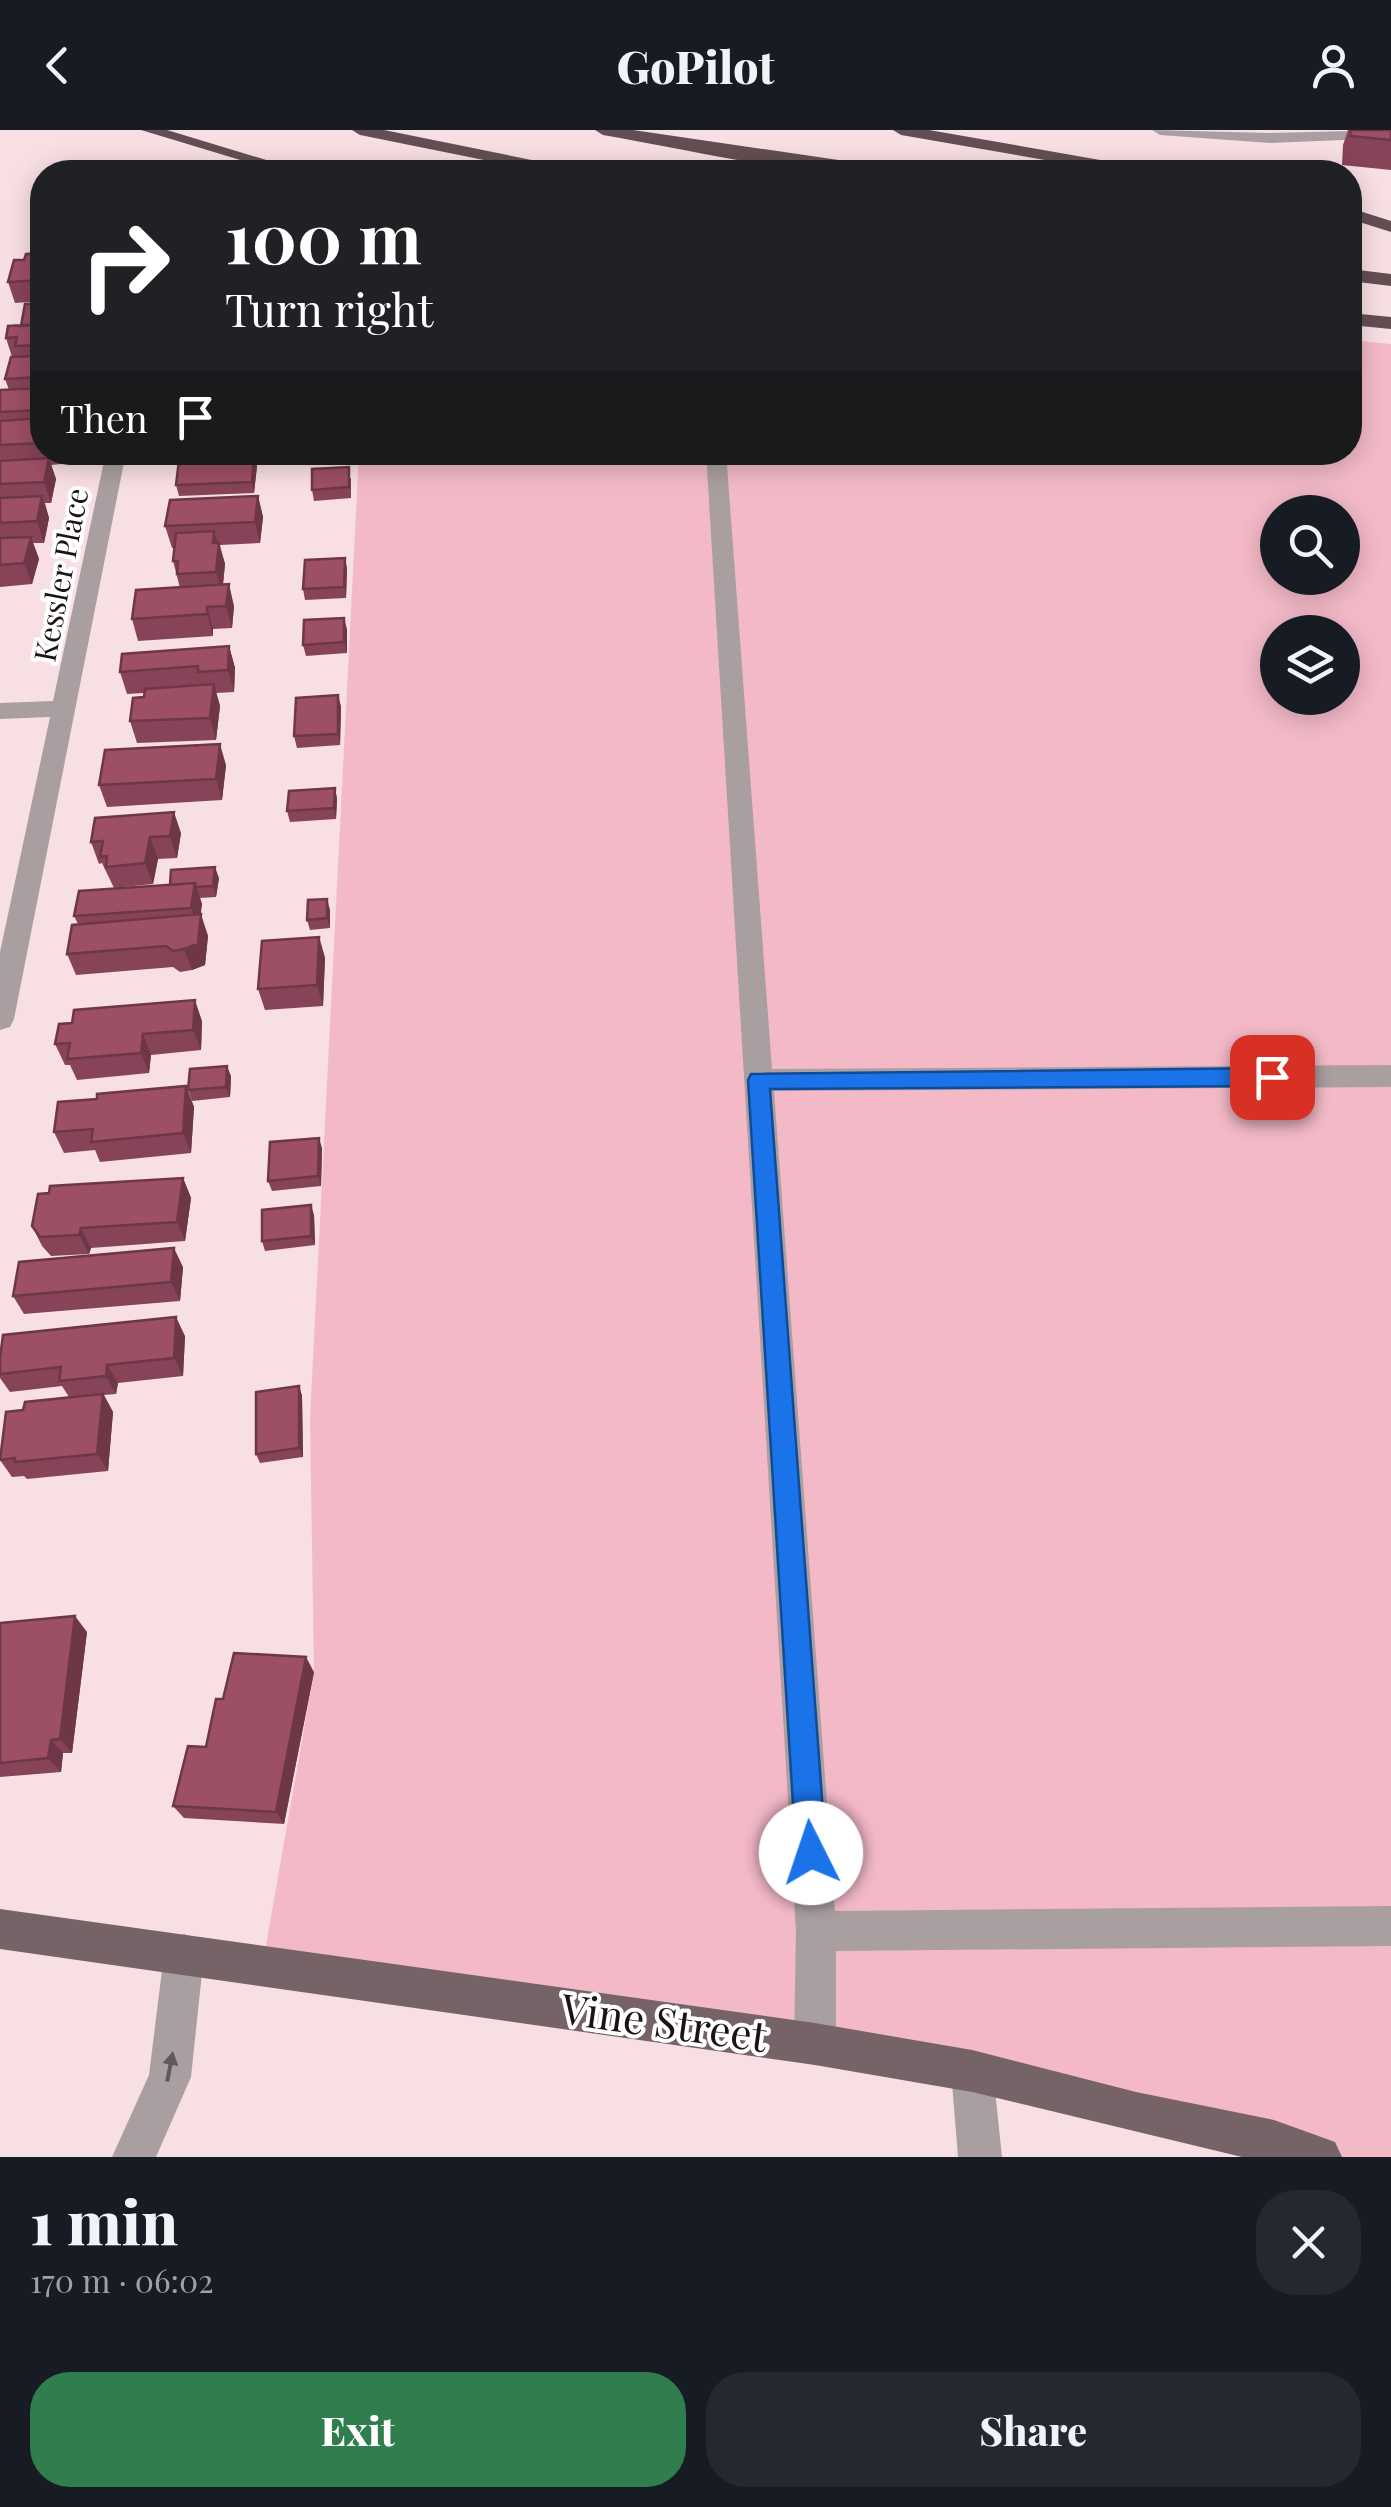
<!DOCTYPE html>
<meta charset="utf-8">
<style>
:root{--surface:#171b24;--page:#242831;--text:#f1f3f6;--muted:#9ea1a6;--accent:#307d4d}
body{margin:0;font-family:"Playfair Display",serif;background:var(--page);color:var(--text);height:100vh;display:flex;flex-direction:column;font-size:38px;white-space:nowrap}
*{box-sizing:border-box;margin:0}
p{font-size:32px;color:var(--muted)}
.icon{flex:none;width:55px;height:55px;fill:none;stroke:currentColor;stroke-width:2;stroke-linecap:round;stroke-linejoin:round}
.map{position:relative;height:2027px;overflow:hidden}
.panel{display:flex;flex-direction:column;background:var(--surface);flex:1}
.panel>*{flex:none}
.top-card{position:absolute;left:30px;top:30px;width:1332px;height:305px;border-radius:40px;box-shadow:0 5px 25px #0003;background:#202124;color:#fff;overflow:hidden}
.buttons{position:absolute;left:1260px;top:365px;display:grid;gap:20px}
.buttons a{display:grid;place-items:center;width:100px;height:100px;border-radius:50%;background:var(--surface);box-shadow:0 5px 25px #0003;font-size:50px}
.pin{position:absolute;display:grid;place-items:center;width:85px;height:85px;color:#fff;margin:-42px;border-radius:20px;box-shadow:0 5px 15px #0006}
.me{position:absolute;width:110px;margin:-55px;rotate:356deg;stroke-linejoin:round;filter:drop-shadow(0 0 8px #0008)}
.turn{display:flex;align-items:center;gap:35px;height:210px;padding:0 30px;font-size:45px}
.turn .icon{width:130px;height:130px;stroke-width:2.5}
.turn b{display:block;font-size:70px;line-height:85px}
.then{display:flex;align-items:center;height:95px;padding:0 30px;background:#0003;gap:20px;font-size:38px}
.round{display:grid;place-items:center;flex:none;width:105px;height:105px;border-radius:40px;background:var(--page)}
.overview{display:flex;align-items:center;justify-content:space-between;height:170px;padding:0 30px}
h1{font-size:60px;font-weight:800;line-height:75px}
.cta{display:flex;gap:20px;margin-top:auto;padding:20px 30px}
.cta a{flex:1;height:115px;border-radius:40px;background:var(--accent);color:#fff;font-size:40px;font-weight:800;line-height:115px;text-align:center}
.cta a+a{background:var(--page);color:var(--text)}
header{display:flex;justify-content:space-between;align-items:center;height:130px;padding:0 30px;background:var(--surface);font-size:45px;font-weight:800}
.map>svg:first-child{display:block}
.green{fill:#f3b9c7;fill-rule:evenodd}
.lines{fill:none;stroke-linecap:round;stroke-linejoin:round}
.minor{fill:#a99fa1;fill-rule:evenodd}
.major{fill:#766367;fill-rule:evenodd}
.highway{fill:#634f53;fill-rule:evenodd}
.wall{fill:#874458}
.shaded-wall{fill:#6e3747}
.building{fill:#9d4f66;stroke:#6e3747;stroke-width:2.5}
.oneway{fill:#62585a}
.route{fill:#1a73e8;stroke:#114b97;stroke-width:2.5}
.labels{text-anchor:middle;stroke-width:8;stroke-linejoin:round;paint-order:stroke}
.far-street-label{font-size:30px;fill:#1a1214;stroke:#fff}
.near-street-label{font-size:42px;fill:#1a1214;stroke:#fff}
</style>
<header><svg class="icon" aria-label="back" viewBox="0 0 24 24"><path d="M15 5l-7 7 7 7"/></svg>GoPilot<svg class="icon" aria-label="person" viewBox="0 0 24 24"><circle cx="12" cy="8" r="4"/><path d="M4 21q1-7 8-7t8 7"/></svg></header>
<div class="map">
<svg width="1391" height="2027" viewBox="0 0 1391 2027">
<rect width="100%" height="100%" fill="#f8dfe4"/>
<path class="green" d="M1350 210 1391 214V2027H1320L1274 2012 262 1838 314 1542 310 1288 359 323 1350 322ZM1278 382H1342V448H1278ZM1278 502H1342V568H1278Z"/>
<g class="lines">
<path class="minor" d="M1152 0 1270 3 1391 0V8L1270 13 1160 5Z
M106 322H126L14 889 10 897 0 900V822L50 587 0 589V573L53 571Z
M706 322H726L772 939 1391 935V957L774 961 835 1781 1391 1776V1816L836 1821V1914L830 1929 815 1935 800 1929 794 1914 796 1801Z
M184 1804 198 1810 204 1824 191 1947 156 2027H112L149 1945 164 1824 170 1810Z
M972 1920 987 1926 993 1941 1002 2027H958L951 1941 957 1926Z"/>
<path class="major" d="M0 1779 815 1893 972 1920 1136 1962 1274 1990 1335 2012 1342 2027H1242L972 1962 815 1935 0 1819Z"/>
<path class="highway" d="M141 0H167L306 42H280Z
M352 0H384L566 37 575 42H544L360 5Z
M595 0H633L886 37 895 42C799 48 697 21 603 5Z
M893 0H929L1140 37 1149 42H1114L901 5Z
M1350 78 1391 91V102L1350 89Z
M1350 139 1391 144V156L1350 151Z
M1350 183 1391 187V199L1350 195Z"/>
</g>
<path class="wall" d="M1348 0H1391V40L1342 35 1343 15Z
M42 123V171L15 173 8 152Z
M42 173V322H65L62 334 51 335 56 349 51 373H45L49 388 44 413H33L39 429 32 454 0 457V260H9L5 249 12 227 6 208 21 196Z
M184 322H254L247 325 257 336 254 363 179 366 176 355 209 328H185Z
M319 322H354L320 325Z
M351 348V368L314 371 312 360Z
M258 366 263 387 260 413 220 415 225 434 223 455 234 476 232 498 213 499V506L138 511 132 489 180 458 173 431 175 418H172L165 396Z
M345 428 347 439 346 468 305 470 303 459Z
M347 499V523L306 526 303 515Z
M229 516 235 538 234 562 216 563 220 576 216 610 137 613 130 591 144 567V563L127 564 120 542Z
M338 565 341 577 340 615 297 618 294 606Z
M226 635 222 670 107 677 99 655Z
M335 658 337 669 336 689 290 692 287 681Z
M181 703 177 728 158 729 153 754 114 758 102 733 99 734 91 712Z
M219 748 216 767 200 768 202 774 200 785 208 806 205 835 192 840 180 842 173 837 76 845 67 824 78 794 74 786 170 755Z
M330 780V798L310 800 307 790Z
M319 807 325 828 323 876 265 880 258 859Z
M202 891 201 920 151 925 149 943 77 950 70 935H65L55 914 72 893Z
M231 946 230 967 192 971 188 960Z
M186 956 194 977 191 1023 100 1032 95 1020 64 1023 54 1002 97 969Z
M322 1018 321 1056 272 1061 268 1051Z
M183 1048 191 1068 185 1111 91 1118 89 1124 51 1126 42 1116 32 1096Z
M314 1085 315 1115 265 1121 262 1111Z
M183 1137 180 1171 24 1184 13 1166Z
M185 1206 183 1246 118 1253 116 1264 104 1265 113 1282 108 1341 27 1349 24 1346 12 1347 0 1330 23 1280 69 1267 62 1256 10 1262 0 1248V1228Z
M299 1256 302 1266 303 1327 260 1333 256 1324Z
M0 1493 87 1502 72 1623H63L61 1642 0 1647Z
M314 1542 284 1694 184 1688 173 1676 206 1617 223 1569Z"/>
<path class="shaded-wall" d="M58 322H65L62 334Z
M254 325 257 336 254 363 252 352Z
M49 328 56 349 51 373 44 352Z
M42 366 49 388 44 413 37 391Z
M258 366 263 387 260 413 255 392Z
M214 401 225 434 222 463 216 442 213 413Z
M31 407 39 429 32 454 24 433Z
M345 428 347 439 346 468 344 457Z
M229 454 234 476 232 498 226 476Z
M207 477 213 499V506L207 484Z
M344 488 347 499V523L344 512Z
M229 516 235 538 234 562 228 540Z
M214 554 220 576 216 610 210 588Z
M338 565 341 577 340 615 338 604Z
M220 614 226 635 222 670 216 649Z
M335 658 337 669 336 689 334 678Z
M174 682 181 703 177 728 170 706Z
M150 707 158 729 153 754 145 733Z
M215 737 219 748 216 767 213 756Z
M195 753 202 774 199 799 191 778Z
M327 769 330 780V798L327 788Z
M201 784 208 806 205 835 192 840 184 819Z
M319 807 325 828 323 876 317 855Z
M195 870 202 891 201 920 193 900Z
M143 904 151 925 149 943 141 923Z
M227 936 231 946 230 967 226 957Z
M186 956 194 977 191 1023 183 1003Z
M319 1008 322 1018 321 1056 318 1046Z
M183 1048 191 1068 185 1111 177 1092Z
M311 1075 314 1085 315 1115 311 1106Z
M81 1098 91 1118 89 1124 79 1105Z
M174 1118 183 1137 180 1171 171 1152Z
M176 1187 185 1206 183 1246 174 1228Z
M107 1235 118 1253 116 1264 106 1246Z
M299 1256 302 1266 303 1327 299 1318Z
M103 1264 113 1282 108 1341 97 1324Z
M75 1486 87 1502 72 1623 60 1609Z
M306 1527 314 1542 284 1694 276 1682Z
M51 1610 63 1623 61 1642 48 1628Z"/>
<path class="building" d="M1351 0H1391V10L1350 6Z
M42 123V150L8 152 14 130H24L26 124Z
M42 173V194L21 196 25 174Z
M42 194V215L15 216 17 207 6 208 8 196Z
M42 226V247L5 249 11 227Z
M42 258V280L0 282V260Z
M42 288V313L0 315V291Z
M254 325 252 352 176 355 179 330Z
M49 328 44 352 0 354V331Z
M349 337V357L312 360V339Z
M42 366 37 391 0 393V368Z
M258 366 255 392 165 396 170 370Z
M214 401 213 413H219L216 442 177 444 178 431H173L176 403Z
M31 407 24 433 0 435V408Z
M345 428 344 457 303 459 305 430Z
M229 454 226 476 207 477V484L132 489 136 460Z
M344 488V512L303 515 304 490Z
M229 516 228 540 198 542V536L120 542 122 524Z
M214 554 210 588 130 591 133 568 144 567 145 559Z
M338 565V604L294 606 296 568Z
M220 614 216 649 99 655 105 620Z
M335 658 334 678 287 681 289 661Z
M174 682 170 706 150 707 145 733 106 737 107 726 100 727 103 711 91 712 95 688Z
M215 737 213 756 196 757 195 753 170 755 171 740Z
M195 753 191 778 74 786 79 761Z
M327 769V788L307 790 308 770Z
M201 784 198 814 184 819 173 821 166 816 67 824 72 795Z
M319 807 317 855 258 859 262 811Z
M195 870 193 900 143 904 141 923 67 929 70 913 55 914 59 894 72 893 74 880Z
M227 936 226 957 188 960 190 939Z
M186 956 183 1003 91 1012 93 999 54 1002 58 972 97 969V964Z
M319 1008 318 1046 268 1051 270 1012Z
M183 1048 177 1092 81 1098 79 1105 40 1107 32 1096 38 1064 49 1063 50 1056Z
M311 1075V1106L262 1111V1080Z
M174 1118 171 1152 13 1166 19 1132Z
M176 1187 174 1228 107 1235 106 1246 59 1251 61 1237 0 1244V1228L3 1205Z
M299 1256V1318L256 1324V1262Z
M103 1264 97 1324 15 1332V1328L0 1330 6 1282 23 1280 25 1272Z
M75 1486 60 1609 51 1610 48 1628 0 1633V1493Z
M234 1523 306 1527 276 1682 173 1676 188 1616 206 1617 216 1569H223Z"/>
<defs><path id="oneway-solid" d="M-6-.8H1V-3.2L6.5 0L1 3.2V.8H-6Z" transform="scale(2.5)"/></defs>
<use class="oneway" href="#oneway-solid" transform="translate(170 1937) rotate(-79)"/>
<path class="route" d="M1272 938 1284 947 1272 956 770 959 826 1723 822 1734 811 1738 801 1734 796 1723 748 950 751 944Z"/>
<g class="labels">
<g class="far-street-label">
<text transform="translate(62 445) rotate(-79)" y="10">Kessler Place</text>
</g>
<g class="near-street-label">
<text transform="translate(664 1893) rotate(8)" y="15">Vine Street</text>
</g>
</g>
</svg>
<div class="buttons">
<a><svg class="icon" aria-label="search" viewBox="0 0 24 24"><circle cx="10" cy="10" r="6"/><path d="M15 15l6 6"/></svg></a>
<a><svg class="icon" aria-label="layers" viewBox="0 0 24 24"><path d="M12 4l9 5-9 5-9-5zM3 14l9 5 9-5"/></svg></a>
</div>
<div class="pin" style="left:1272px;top:947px;background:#d93025"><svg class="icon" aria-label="arrive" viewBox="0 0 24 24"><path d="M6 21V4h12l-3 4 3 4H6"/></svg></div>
<svg class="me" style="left:811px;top:1723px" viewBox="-20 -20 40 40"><circle r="19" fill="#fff"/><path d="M0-13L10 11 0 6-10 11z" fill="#1a73e8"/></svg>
<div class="top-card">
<div class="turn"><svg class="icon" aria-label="right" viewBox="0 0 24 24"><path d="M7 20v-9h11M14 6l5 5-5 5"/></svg><div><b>100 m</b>Turn right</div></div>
<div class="then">Then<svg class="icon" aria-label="arrive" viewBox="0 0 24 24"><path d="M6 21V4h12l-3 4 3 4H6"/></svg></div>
</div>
</div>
<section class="panel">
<div class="overview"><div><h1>1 min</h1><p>170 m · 06:02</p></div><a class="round"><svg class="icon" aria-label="close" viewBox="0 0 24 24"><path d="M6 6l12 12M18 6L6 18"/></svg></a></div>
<div class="cta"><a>Exit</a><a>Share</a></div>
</section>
